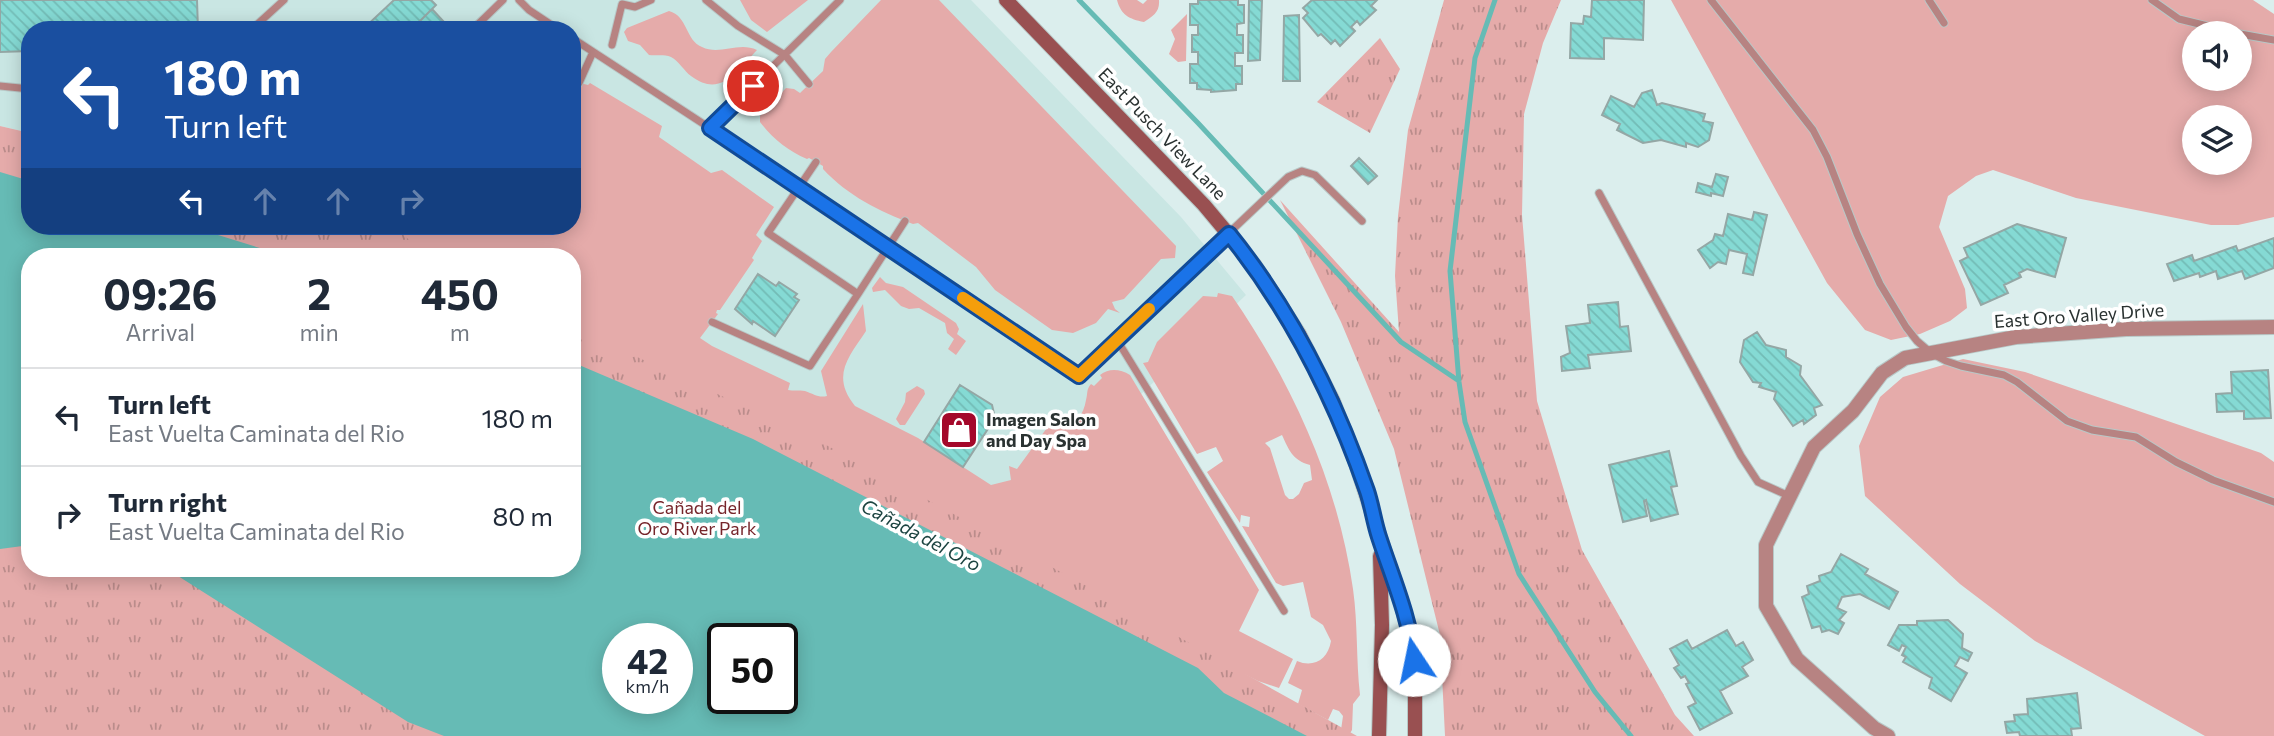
<!DOCTYPE html>
<meta charset="utf-8">
<style>
:root{--surface:#fff;--page:#f6f6f7;--text:#1f2937;--muted:#747a83;--line:#e0e1e3}
body{margin:0;font-family:Commissioner,sans-serif;background:var(--page);color:var(--text);height:100vh;display:flex;flex-direction:column;font-size:26px;white-space:nowrap}
*{box-sizing:border-box;margin:0}
p{font-size:23px;color:var(--muted)}
.icon{flex:none;width:38px;height:38px;fill:none;stroke:currentColor;stroke-width:2;stroke-linecap:round;stroke-linejoin:round}
.map{position:relative;flex:1;overflow:hidden}
.side{position:absolute;left:21px;top:248px;width:560px;height:329px;display:flex;flex-direction:column;background:var(--surface);border-radius:28px;box-shadow:0 4px 18px #0003}
.side>*{flex:none}
.banner{position:absolute;left:21px;top:21px;width:560px;height:214px;border-radius:28px;box-shadow:0 4px 18px #0003;background:#1a4fa0;color:#fff;overflow:hidden}
.tools{position:absolute;left:2182px;top:21px;display:grid;gap:14px}
.tools a{display:grid;place-items:center;width:70px;height:70px;border-radius:50%;background:var(--surface);box-shadow:0 4px 18px #0003;font-size:35px}
.speed{position:absolute;left:602px;top:623px;display:flex;gap:14px;font-size:35px;font-weight:700;text-align:center}
.speed>*{display:grid;place-content:center;width:91px;height:91px;border-radius:50%;background:var(--surface);box-shadow:0 4px 18px #0003;line-height:1}
.speed small{font-size:18px;font-weight:400}
.speed .limit{border:4px solid #111;border-radius:10px;background:#fff;color:#111}
.pin{position:absolute;display:grid;place-items:center;width:60px;height:60px;color:#fff;margin:-30px;border:4px solid #fff;border-radius:50%;box-shadow:0 2px 7px #0007}
.me{position:absolute;width:77px;margin:-38px;rotate:349deg;stroke-linejoin:round;filter:drop-shadow(0 0 5px #0008)}
.turn{display:flex;align-items:center;gap:24px;height:147px;padding:0 28px;font-size:32px}
.turn .icon{width:91px;height:91px;stroke-width:2.5}
.turn b{display:block;font-size:49px;line-height:60px}
.lanes{display:flex;align-items:center;height:66px;padding:0 28px;background:#0003;justify-content:center;gap:35px;direction:ltr}
.lanes .off{opacity:.35}
.eta{display:flex;justify-content:space-evenly;align-items:center;height:119px;text-align:center}
.eta b{font-size:42px;font-weight:700;line-height:49px}
ul{padding:0;list-style:none}
li{display:flex;align-items:center;gap:21px;height:98px;padding:0 28px;border-top:2px solid var(--line)}
li div{flex:1}
li b{display:block;font-size:26px}
li em{font-style:normal}
.map>svg:first-child{display:block}
.built{fill:#c9e6e3}
.grass{fill:#e5abaa;fill-rule:evenodd}
.park{fill:url(#park-tufts);fill-rule:evenodd}
.water{fill:#66bbb5;fill-rule:evenodd}
.lines{fill:none;stroke-linecap:round;stroke-linejoin:round}
.stream{stroke:#66bbb5;stroke-width:5}
.building{fill:url(#building-back-hatch);stroke:#94a7a5;stroke-width:2}
.lane-casing{stroke:#b8c8c7;stroke-width:9}
.street-casing{stroke:#b8c8c7;stroke-width:16}
.secondary-casing{stroke:#b8c8c7;stroke-width:16}
.lane{stroke:#b78382;stroke-width:7}
.street{stroke:#b78382;stroke-width:14}
.secondary{stroke:#995051;stroke-width:14}
.route-casing{stroke:#114b97;stroke-width:18}
.route{stroke:#1a73e8;stroke-width:12}
.slow{stroke:#f59e0b;stroke-width:12}
.labels{text-anchor:middle;stroke-width:7;stroke-linejoin:round;paint-order:stroke}
.street-label{font-size:18px;fill:#2a3231;stroke:#fff}
.poi-label{font-size:18px;font-weight:bold;fill:#2a3231;stroke:#fff;text-anchor:start}
.park-label{font-size:18px;fill:#76252b;stroke:#fff}
.water-label{font-size:19px;font-style:italic;fill:#1c4441;stroke:#fff}
</style>
<div class="map">
<svg width="2274" height="736" viewBox="0 0 2274 736">
<defs>
<pattern id="park-tufts" width="24" height="20" patternUnits="userSpaceOnUse" patternTransform="scale(1.75)"><rect width="24" height="20" fill="#e5abaa"/><path d="M3 7l-1-3M5 7V3M7 7l1-3M15 17l-1-3M17 17v-4M19 17l1-3" fill="none" stroke="#ba8c8b"/></pattern>
<pattern id="building-back-hatch" width="6" height="6" patternUnits="userSpaceOnUse" patternTransform="scale(1.75)"><rect width="6" height="6" fill="#85dad4"/><path d="M-1 5l2 2M0 0l6 6M5-1l2 2" fill="none" stroke="#73bcb6"/></pattern>
</defs>
<rect width="100%" height="100%" fill="#dbeeed"/>
<path class="built" d="M0 0H971L1181 217 1246 295 1011 517 712 364 572 257V30H30V133L0 126Z"/>
<path class="grass" d="M740 0H808L767 32 751 20Z
M881 0H939L1176 246 1175 258 1161 259 1124 299 1112 302 1115 309 1120 313 1108 309 1096 323 1073 333 1052 330 995 290 976 267 918 223 913 224C879 211 848 196 823 169V166L809 158 807 159C788 151 773 139 760 122V116L786 88 794 89 800 93 823 71 825 59 831 52Z
M1117 0H1137L1143 4 1147 0H1159C1160 12 1153 16 1144 22 1129 19 1121 15 1117 0Z
M1671 0H2253L2274 14V217L2238 225H2211L2076 198 1993 170 1976 176 1948 196 1939 227 1965 289 1967 308 1950 321 1920 334 1891 340 1865 330 1827 283ZM2194 33H2240V79H2194ZM2194 117H2240V163H2194Z
M669 11C688 16 685 40 702 47 720 56 738 41 757 50 738 70 721 99 691 76 684 71 679 61 671 57 664 54 656 56 649 55L640 45 628 41 624 32 627 28Z
M1187 14 1186 61 1178 62 1169 54 1175 39 1171 30Z
M572 81 588 85 590 83 662 126 659 137 711 173 722 170 774 207 756 235 762 241 752 258 754 260 720 310H717L716 313 718 314 700 338 712 346 790 383 788 390C793 391 799 390 805 391 814 394 818 398 827 396L821 371 863 304 866 331C848 358 831 376 855 406L918 438 991 485 1011 480 1009 466 1017 469 1052 421C1070 429 1083 420 1086 400 1088 393 1086 390 1091 384L1094 386 1102 378 1100 375C1109 368 1120 369 1130 375L1259 590 1239 631 1293 659 1279 688 1258 681 572 341V257H349L256 226H572Z
M880 277 886 283 903 287 956 323 959 329 957 334 966 341 956 355 948 349 954 339 947 333 945 323 919 308 909 309 901 306 885 290 873 292 872 288Z
M1218 293 1232 296C1292 383 1338 483 1353 589 1358 624 1356 660 1360 695L1353 704 1352 730 1349 735 1341 730 1343 716 1339 711 1333 709 1328 720 1298 704 1302 690 1288 683 1297 661C1313 668 1328 660 1331 641L1323 625 1311 617 1303 582 1283 586 1276 583 1242 526 1249 527 1250 517 1241 515 1240 523 1207 472 1223 461 1216 447 1197 454 1143 363 1148 362 1157 342 1203 296 1217 297ZM1282 435C1289 450 1292 460 1310 465L1312 480 1304 483 1299 494 1293 499H1289L1285 495 1270 448 1265 443Z
M1963 359 2025 372 2261 453 2274 462V736H2205L2035 641 1960 584 1865 496 1859 446 1880 397 1903 377Z
M917 386 924 390 925 394 905 425H900L896 419 905 402 906 393Z"/>
<path class="park" d="M1444 0H1561L1543 43 1524 114 1522 215 1537 401 1582 550 1675 715 1694 736H1445L1440 635 1394 449 1341 322 1280 200 1399 332 1395 276 1398 216 1408 130Z
M1380 38 1400 69 1370 133 1317 102Z
M0 126 30 133V226H395L426 257H30V569H572V327L815 439 1105 596 1357 736H0ZM618 639H677V698H618ZM723 639H782V698H723Z"/>
<path class="water" d="M0 172 30 181V226H189L289 257H30V545L0 549Z
M572 362 753 439 1198 668 1224 693 1307 736H444L408 722 167 569H572ZM618 639H677V698H618ZM723 639H782V698H723Z"/>
<g class="lines">
<path class="stream" d="M1079 0 1198 123 1401 342 1459 381
M1495 0 1475 58 1450 271 1459 382 1465 422 1519 574 1595 692 1631 736"/>
</g>
<path class="building" d="M0 0H197L198 30H30V51L0 52Z
M394 0H431L436 5 411 30H362Z
M1198 0H1238V5H1244V23L1237 24V35H1243V53H1235V66H1242V84H1236V90L1211 92V90L1197 89V83H1190V64H1198V52H1192V35H1198V25H1190V4H1198Z
M1249 0H1262L1260 60 1248 61Z
M1312 0H1377L1371 6 1376 10 1360 25 1357 21 1351 27 1355 31 1340 46 1335 40 1331 44 1321 34 1318 36 1303 18 1308 13 1303 8Z
M1592 0H1644L1643 40 1604 38V59L1570 58 1571 23 1583 24 1584 16 1591 17Z
M432 9 444 22 441 25 446 30H411Z
M1299 15 1300 81H1283L1284 16Z
M1652 90 1657 105 1662 103 1705 114 1703 121 1713 123 1709 140 1698 147 1686 143V147L1661 140 1643 143 1617 130 1620 124 1602 115 1611 96 1634 107 1642 93Z
M1359 158 1377 176 1368 184 1351 166Z
M1716 174 1728 177 1723 196 1711 193V196L1696 192 1698 183 1712 187Z
M1754 212 1767 215 1753 275 1743 273 1747 254 1729 250 1726 264 1718 262 1710 268 1698 250 1713 240 1715 234 1723 236 1728 214 1752 220Z
M2017 224 2066 238 2055 277 2027 269 2019 273 2021 277 2004 285 2008 293 1981 305 1960 261 1968 257 1964 248Z
M2274 238V268L2245 279 2242 271 2218 279 2216 271 2200 277 2199 273 2174 281 2167 264 2192 255 2194 261 2236 246 2238 251Z
M758 274 776 286 779 282 797 294 794 297 799 300 775 336 753 321 752 324 735 309Z
M1618 302 1620 327 1628 326 1631 351 1588 355 1590 368 1562 371 1561 357 1570 353 1566 326 1590 323 1588 305Z
M1757 332 1766 345 1786 350V357L1801 366 1800 375 1822 405 1814 408 1816 415 1804 424 1803 420 1793 426 1774 399 1776 392 1759 387 1761 383 1753 382 1740 362 1744 340Z
M2268 370 2271 418 2244 419V411L2217 412 2216 394 2232 393 2231 372Z
M960 385 992 405 995 418 963 467 924 442Z
M1669 451 1677 486 1671 487 1678 514 1651 521 1646 500 1644 501 1647 516 1623 522 1609 465Z
M1841 554 1868 569 1865 574 1898 592 1889 609 1860 594 1842 597 1837 608 1846 612 1839 620 1844 623 1838 634 1829 630 1822 632 1820 626 1812 628 1802 597 1809 594 1807 586 1820 581 1819 576 1831 572Z
M1948 620 1963 634 1962 648 1972 653 1968 661 1960 657 1955 666 1967 673 1951 701 1929 688 1932 678 1903 662 1906 657 1902 655 1906 647 1902 645 1899 651 1888 645 1899 625H1917V621Z
M1727 630 1736 646 1743 642 1753 660 1742 667 1748 676 1720 691 1732 713 1700 730 1688 707 1696 703 1686 684 1689 683 1685 676 1681 678 1674 668 1679 665 1670 649 1687 640 1692 649Z
M2077 693 2081 728 2071 729 2072 736H2020L2019 732 2007 733 2005 722 2015 721 2014 715 2028 714 2027 699Z"/>
<g class="lines">
<defs>
<path id="lane" d="M519 0 529 10 559 30
M706 0 738 26 785 55 809 84
M1711 0 1813 130 1827 157 1857 234 1880 284 1906 327 1917 341 1931 353 1946 361 1961 366 2004 375 2017 382 2067 421 2092 430 2136 437 2176 462 2213 480 2274 502
M1929 0 1944 23
M2152 0 2179 19 2236 33
M251 30 284 0
M472 30 503 0
M2240 34 2274 40
M572 38 800 187 888 250 1079 375 1288 177 1302 171 1315 175 1362 221
M612 45 622 4 635 7 651 0
M579 83 593 52
M0 86 30 89
M710 128 840 0
M816 162 768 233 858 294 905 221
M1599 193 1741 456 1758 482 1789 496
M712 322 810 366 858 294
M1117 340 1284 611"/>
<path id="street" d="M1888 736 1874 728 1797 659 1766 606V545L1814 447 1853 411 1882 373 1905 358 2016 337 2126 329 2274 327"/>
<path id="secondary" d="M1006 0 1204 205 1255 266 1299 334 1333 401 1351 448 1401 602 1413 649 1415 680V736
M1379 736 1382 625 1380 556"/>
</defs>
<use href="#lane" class="lane-casing"/>
<use href="#street" class="street-casing"/>
<use href="#secondary" class="secondary-casing"/>
<use href="#lane" class="lane"/>
<use href="#street" class="street"/>
<use href="#secondary" class="secondary"/>
</g>
<g class="lines">
<defs>
<path id="route" d="M753 86 710 128 1079 376 1229 234C1291 311 1334 396 1367 491 1372 506 1374 522 1379 537 1392 577 1410 618 1414 660"/>
</defs>
<use href="#route" class="route-casing"/>
<use href="#route" class="route"/>
<path class="slow" d="M963 298 1079 376 1149 309"/>
</g>
<defs>
<symbol id="shop-square" viewBox="-11 -11 22 22"><rect x="-9" y="-9" width="18" height="18" rx="4" fill="#a4082a" stroke="#fff"/><path d="M-5-2.5h2.3a2.7 3.5 0 0 1 5.4 0H5L5.5 6h-11ZM-1.5-2.5h3a1.5 2.3 0 0 0-3 0Z" fill="#fff"/></symbol>
</defs>
<g fill-rule="evenodd">
<use href="#shop-square" x="937" y="408" width="44" height="44"/>
</g>
<g class="labels">
<g class="street-label">
<text transform="translate(1162 134) rotate(46)" y="6">East Pusch View Lane</text>
<text transform="translate(2079 316) rotate(-4)" y="6">East Oro Valley Drive</text>
</g>
<g class="poi-label">
<text x="986" y="426">Imagen Salon<tspan x="986" dy="21">and Day Spa</tspan></text>
</g>
<g class="park-label">
<text x="697" y="514">Cañada del<tspan x="697" dy="21">Oro River Park</tspan></text>
</g>
<g class="water-label">
<text transform="translate(921 535) rotate(28)" y="7">Cañada del Oro</text>
</g>
</g>
</svg>
<div class="tools">
<a><svg class="icon" aria-label="sound" viewBox="0 0 24 24"><path d="M4 9h4l5-4v14l-5-4H4zM17 9q2 3 0 6"/></svg></a>
<a><svg class="icon" aria-label="layers" viewBox="0 0 24 24"><path d="M12 4l9 5-9 5-9-5zM3 14l9 5 9-5"/></svg></a>
</div>
<div class="speed"><div>42<small>km/h</small></div><div class="limit">50</div></div>
<div class="pin" style="left:753px;top:86px;background:#d93025"><svg class="icon" aria-label="arrive" viewBox="0 0 24 24"><path d="M6 21V4h12l-3 4 3 4H6"/></svg></div>
<svg class="me" style="left:1414px;top:660px" viewBox="-20 -20 40 40"><circle r="19" fill="#fff"/><path d="M0-13L10 11 0 6-10 11z" fill="#1a73e8"/></svg>
<div class="banner">
<div class="turn"><svg class="icon" aria-label="left" viewBox="0 0 24 24"><path d="M17 20v-9H6M10 6l-5 5 5 5"/></svg><div><b>180 m</b>Turn left</div></div>
<div class="lanes"><svg class="icon" aria-label="left" viewBox="0 0 24 24"><path d="M17 20v-9H6M10 6l-5 5 5 5"/></svg><svg class="icon off" aria-label="ahead" viewBox="0 0 24 24"><path d="M12 20V5M6 11l6-6 6 6"/></svg><svg class="icon off" aria-label="ahead" viewBox="0 0 24 24"><path d="M12 20V5M6 11l6-6 6 6"/></svg><svg class="icon off" aria-label="right" viewBox="0 0 24 24"><path d="M7 20v-9h11M14 6l5 5-5 5"/></svg></div>
</div>
<section class="side">
<div class="eta">
<div><b>09:26</b><p>Arrival</p></div>
<div><b>2</b><p>min</p></div>
<div><b>450</b><p>m</p></div>
</div>
<ul>
<li><svg class="icon" aria-label="left" viewBox="0 0 24 24"><path d="M17 20v-9H6M10 6l-5 5 5 5"/></svg><div><b>Turn left</b><p>East Vuelta Caminata del Rio</p></div><em>180 m</em></li>
<li><svg class="icon" aria-label="right" viewBox="0 0 24 24"><path d="M7 20v-9h11M14 6l5 5-5 5"/></svg><div><b>Turn right</b><p>East Vuelta Caminata del Rio</p></div><em>80 m</em></li>
</ul>
</section>
</div>
